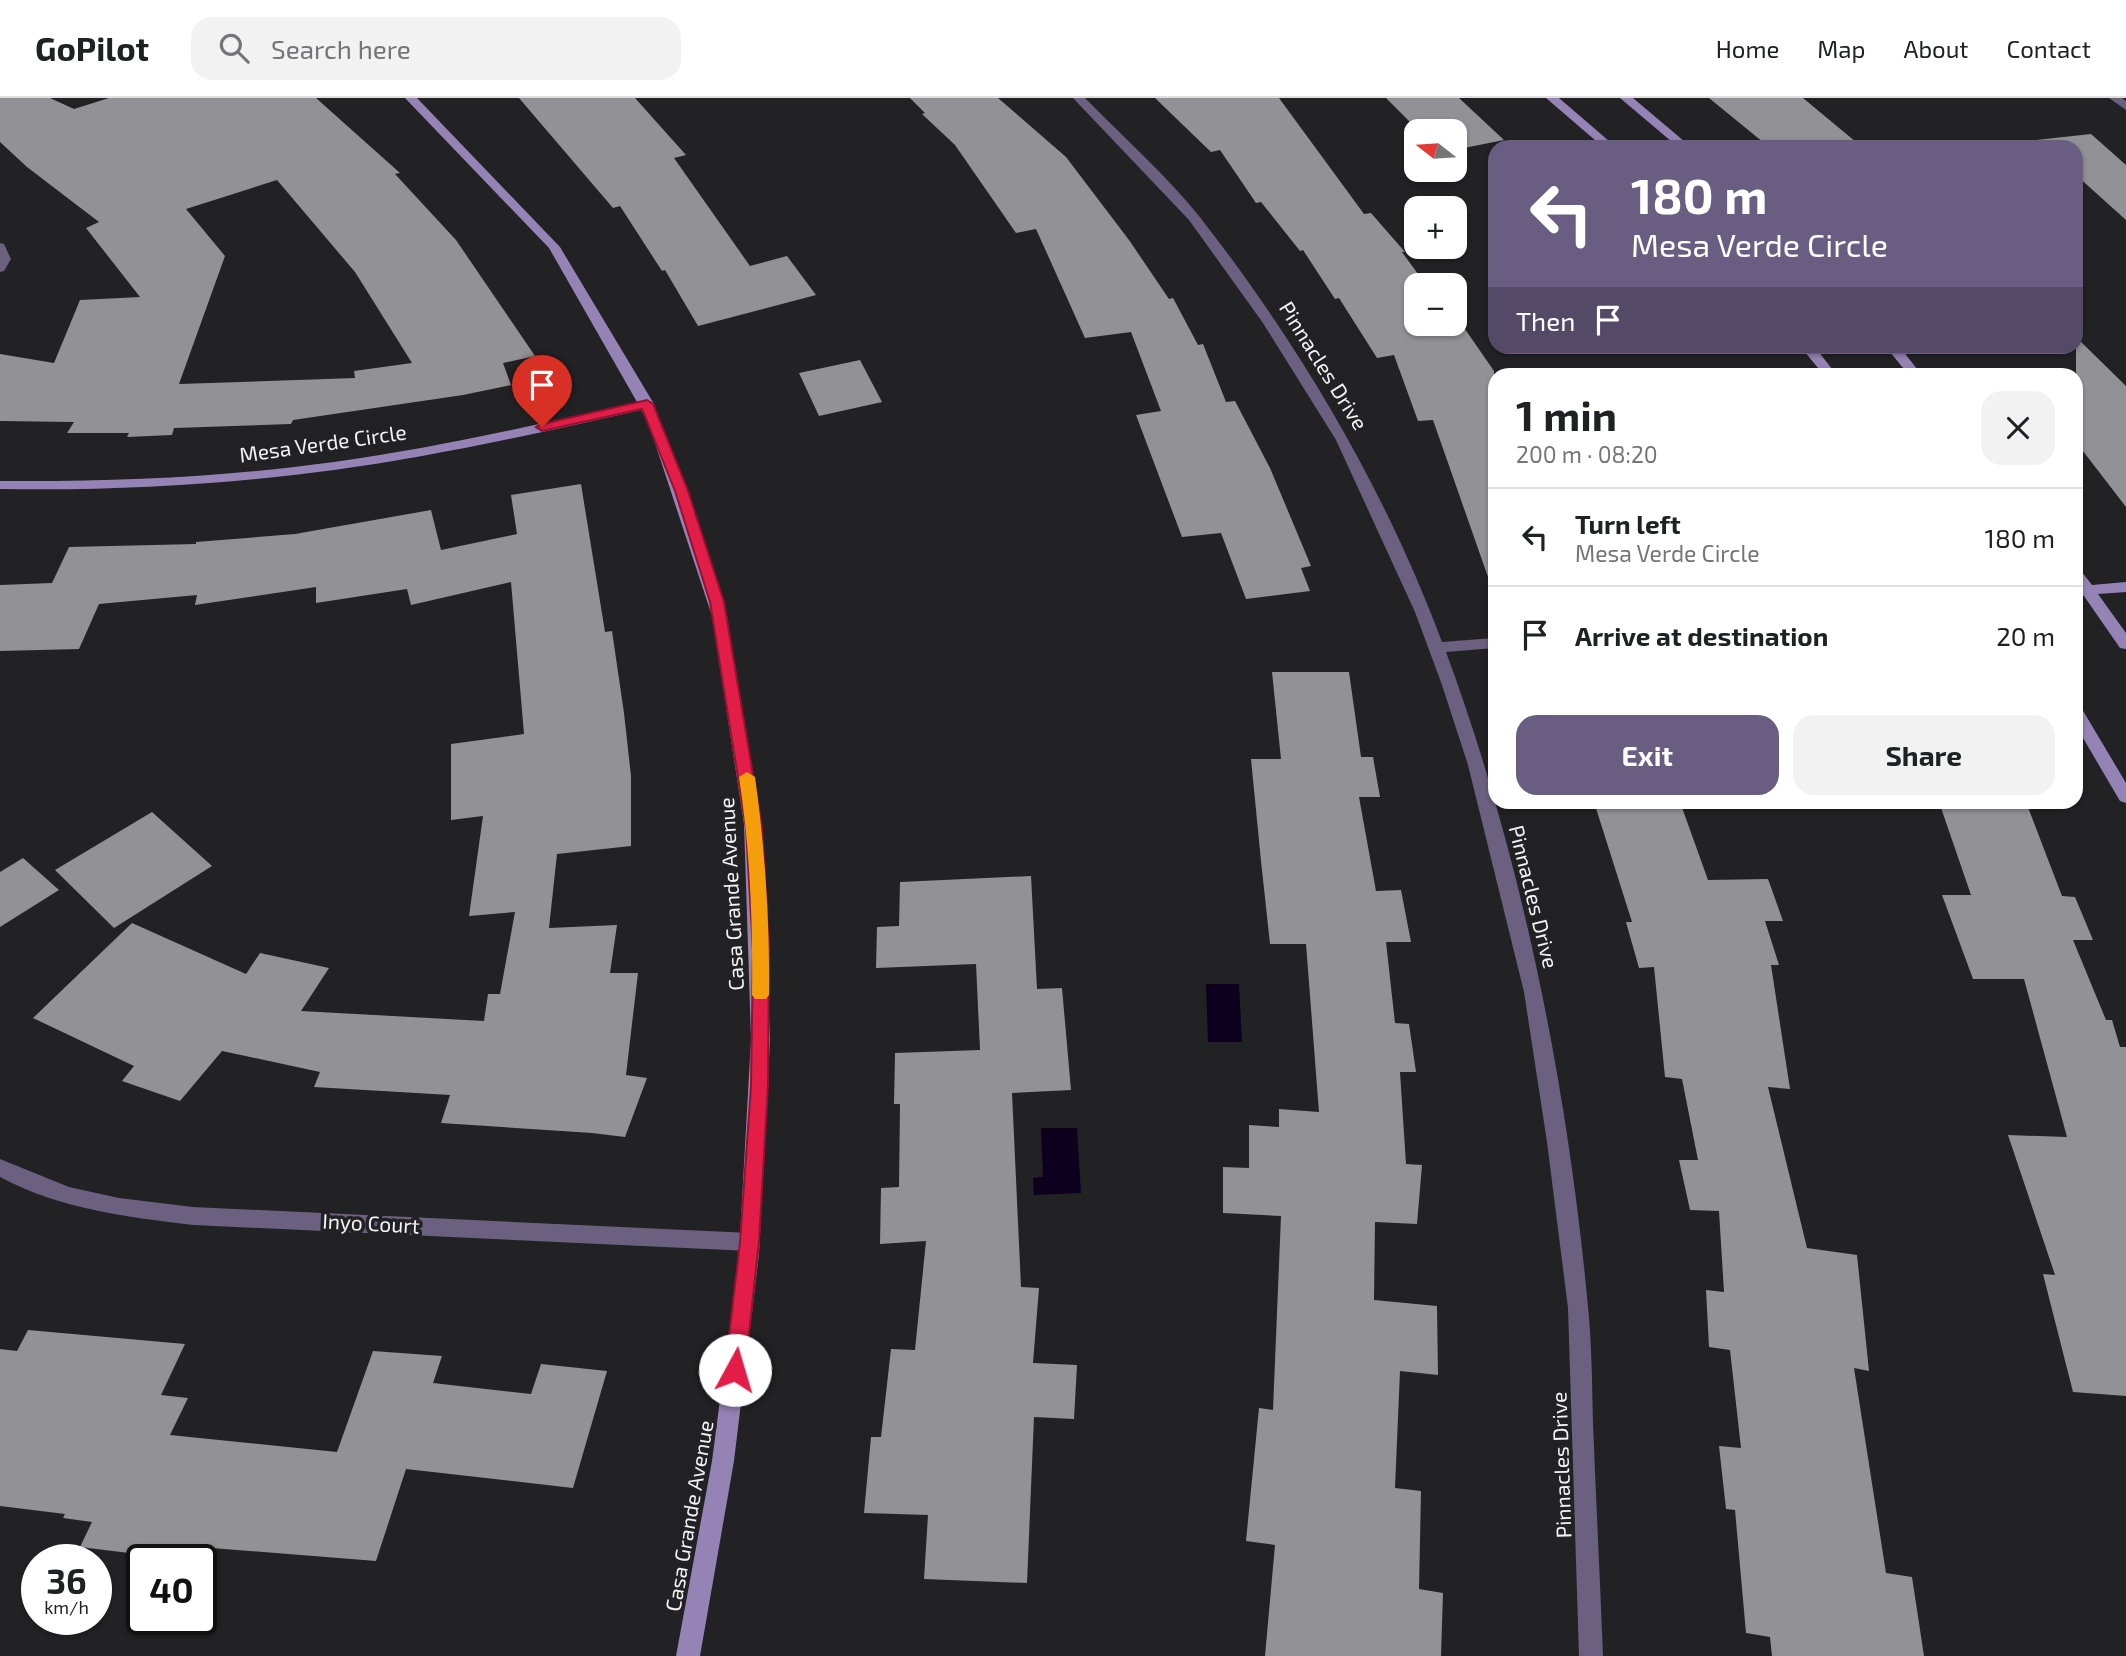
<!DOCTYPE html>
<meta charset="utf-8">
<style>
:root{--surface:#fff;--page:#f2f2f2;--text:#202124;--muted:#757577;--line:#e0e0e0;--accent:#695d81}
body{margin:0;font-family:"Exo 2",sans-serif;background:var(--page);color:var(--text);height:100vh;display:flex;flex-direction:column;font-size:26px;white-space:nowrap}
*{box-sizing:border-box;margin:0}
p{font-size:23px;color:var(--muted)}
.icon{flex:none;width:38px;height:38px;fill:none;stroke:currentColor;stroke-width:2;stroke-linecap:round;stroke-linejoin:round}
.map{position:relative;flex:1;overflow:hidden}
.side{position:absolute;left:1488px;top:270px;width:595px;height:441px;display:flex;flex-direction:column;background:var(--surface);border-radius:21px;box-shadow:0 2px 5px #0004}
.side>*{flex:none}
.banner{position:absolute;left:1488px;top:42px;width:595px;height:214px;border-radius:21px;box-shadow:0 2px 5px #0004;background:#695d81;color:#fff;overflow:hidden}
.needle{width:46px;rotate:287deg}
.fabs{position:absolute;left:1404px;top:21px;display:grid;gap:14px}
.fabs a{display:grid;place-items:center;width:63px;height:63px;border-radius:14px;background:var(--surface);box-shadow:0 2px 5px #0004;font-size:35px}
.speed{position:absolute;left:21px;top:1446px;display:flex;gap:14px;font-size:35px;font-weight:700;text-align:center}
.speed>*{display:grid;place-content:center;width:91px;height:91px;border-radius:50%;background:var(--surface);box-shadow:0 2px 5px #0004;line-height:1}
.speed small{font-size:18px;font-weight:400}
.speed .limit{border:4px solid #111;border-radius:10px;background:#fff;color:#111}
.pin{position:absolute;display:grid;place-items:center;width:60px;height:60px;color:#fff;margin:-72px -30px;border-radius:50% 50% 50% 0;rotate:-45deg;box-shadow:0 0 7px #0007}
.pin .icon{rotate:45deg}
.me{position:absolute;width:77px;margin:-38px;rotate:6deg;stroke-linejoin:round;filter:drop-shadow(0 0 5px #0008)}
.turn{display:flex;align-items:center;gap:24px;height:147px;padding:0 28px;font-size:32px}
.turn .icon{width:91px;height:91px;stroke-width:2.5}
.turn b{display:block;font-size:49px;line-height:60px}
.then{display:flex;align-items:center;height:66px;padding:0 28px;background:#0003;gap:14px;font-size:26px}
.round{display:grid;place-items:center;flex:none;width:74px;height:74px;border-radius:21px;background:var(--page)}
.headline{display:flex;align-items:center;justify-content:space-between;height:119px;padding:0 28px}
h1{font-size:42px;font-weight:700;line-height:52px}
.cta{display:flex;gap:14px;margin-top:auto;padding:14px 28px}
.cta a{flex:1;height:80px;border-radius:21px;background:var(--accent);color:#fff;font-size:28px;font-weight:700;line-height:80px;text-align:center}
.cta a+a{background:var(--page);color:var(--text)}
ul{padding:0;list-style:none}
li{display:flex;align-items:center;gap:21px;height:98px;padding:0 28px;border-top:2px solid var(--line)}
li div{flex:1}
li b{display:block;font-size:26px}
li em{font-style:normal}
header{display:flex;align-items:center;gap:42px;box-sizing:border-box;height:98px;padding:0 35px;background:var(--surface);border-bottom:2px solid var(--line)}
header strong{font-size:33px}
nav{display:flex;gap:38px;margin-inline-start:auto;font-size:24px}
.search{width:490px;height:63px;background:var(--page);display:flex;align-items:center;gap:18px;box-sizing:border-box;padding:0 24px;border-radius:21px;color:var(--muted);font-size:26px}
.map>svg:first-child{display:block}
.water{fill:#0d001f}
.building{fill:#929195;fill-rule:evenodd}
.lines{fill:none;stroke-linecap:round;stroke-linejoin:round}
.street{fill:#6b6080;fill-rule:evenodd}
.secondary{fill:#9683b6;fill-rule:evenodd}
.route{fill:#e11d48;stroke:#92132f;stroke-width:2}
.slow{fill:#f59e0b}
.labels{text-anchor:middle;stroke-width:7;stroke-linejoin:round;paint-order:stroke}
.street-label{font-size:21px;fill:#f3f2f4;stroke:#222124}
</style>
<header>
<strong>GoPilot</strong>
<div class="search"><svg class="icon" aria-label="search" viewBox="0 0 24 24"><circle cx="10" cy="10" r="6"/><path d="M15 15l6 6"/></svg>Search here</div>
<nav><a>Home</a><a>Map</a><a>About</a><a>Contact</a></nav>
</header>
<div class="map">
<svg width="2126" height="1558" viewBox="0 0 2126 1558">
<rect width="100%" height="100%" fill="#222124"/>
<path class="water" d="M1206 886H1239L1242 944H1208Z
M1041 1030H1077L1081 1095 1034 1097 1033 1080 1043 1079Z"/>
<path class="building" d="M0 0H50L74 11 109 0H316L400 75 395 76 456 142 535 258 503 265 511 287 463 297 293 322 291 326 174 330 172 337 127 339 129 335H67L74 324 0 323V256L54 265 80 202 140 199 86 130 99 124 27 69 0 44ZM277 82 355 174 412 265 354 273 355 280 179 286 225 158 186 111Z
M519 0H635L686 57 674 60 750 168 787 158 816 197 698 228 665 172 662 173 620 108 613 110Z
M910 0H998L1066 59 1129 142 1169 201 1173 200 1198 247 1203 246 1226 304 1235 303 1270 370 1311 468 1301 470 1310 493 1246 501 1221 435 1182 439 1136 317 1161 313 1131 234 1085 240 1036 131 1016 135 955 47 922 16 925 15Z
M1155 0H1279L1364 116 1371 115 1405 154H1402L1426 187H1416V226H1454V222L1458 221 1494 273V478L1488 479 1433 322 1418 323 1394 257 1377 260 1339 200 1335 201 1303 152 1300 153 1261 104 1256 105 1220 52 1211 54Z
M1386 0H1459L1504 42 1454 52V33H1419Z
M1709 0H1803L1862 49H1769Z
M2091 36 2126 67V122L2076 77V49H2044L2036 42Z
M2076 239 2126 288V409L2076 344Z
M860 262 882 304 819 318 799 275Z
M581 386 605 534 612 533 624 615 631 678V748L557 756 549 830 617 827 610 875H638L626 977 647 980 625 1039 592 1035 441 1025 450 997 314 989 320 974 222 953 180 1003 122 983 134 968 33 920 132 825 246 876 260 855 329 870 301 913 484 923 488 896H500L515 814 469 818 483 718 451 722V646L524 636 511 484 411 507 407 491 316 505V489L195 507 197 497 99 506 79 551 0 553V487L52 485 69 449 196 446V444L295 436 431 412 441 452 517 436 511 397Z
M1272 574H1349L1361 659H1373L1380 699H1359L1376 793 1401 792 1411 844H1386L1395 925 1409 926 1416 974H1400L1406 1066 1422 1067 1417 1126 1375 1124 1374 1202 1437 1208 1438 1277 1400 1273 1395 1390 1421 1393 1419 1491 1443 1495 1441 1558H1265L1275 1447 1246 1443 1259 1310 1273 1312 1281 1118 1223 1115V1069L1249 1070V1027L1279 1029V1011L1319 1014 1306 846H1270L1261 763 1251 661H1281Z
M1594 704H1680L1708 782 1768 781 1783 823H1765L1779 867H1771L1790 991 1768 989 1807 1150 1857 1157 1869 1273 1854 1270 1886 1475 1912 1479 1924 1558H1772L1770 1539 1746 1535 1735 1412 1726 1411 1719 1348 1741 1350 1730 1252 1709 1249 1706 1192 1724 1194 1719 1113 1690 1112 1679 1062H1698L1682 981 1665 979 1654 869 1639 870 1626 824H1632Z
M1939 704H2026L2062 798 2075 799 2093 842H2073L2106 922H2112L2120 949H2126V1298L2073 1294 2043 1176 2055 1177 2008 1037 2067 1039 2024 881H1973L1942 797H1971Z
M152 714 212 768 114 830 55 772Z
M23 760 59 792 0 829V774Z
M1031 778 1037 891 1062 890 1071 992 1012 995 1021 1189 1039 1190 1033 1265 1077 1267 1074 1321 1034 1319 1027 1485 924 1481 928 1417 864 1415 871 1339H881L891 1251 915 1252 926 1143 880 1146 881 1090 899 1089 900 1006H894L895 955 980 952 976 866 876 870 877 829 899 828 900 784Z
M28 1232 185 1246 161 1297 188 1300 170 1337 337 1354 373 1253 442 1258 433 1285 531 1296 541 1266 607 1273 573 1390 406 1371 376 1463 199 1449 194 1461H178L80 1449 92 1424 63 1420 65 1416 0 1408V1251L17 1253Z"/>
<g class="lines">
<path class="street" d="M1073 0H1085C1122 38 1167 78 1199 118 1300 247 1385 391 1442 544L1494 540V550L1446 554C1522 759 1568 991 1588 1209 1592 1248 1592 1287 1593 1325 1596 1403 1600 1480 1603 1558H1579L1568 1210 1547 1044 1524 894 1468 667 1442 587 1415 514 1336 342 1263 225 1189 122Z
M2109 0H2122L2126 3V12Z
M0 145 4 146 11 161 4 173 0 174Z
M0 1061 69 1089 119 1100 193 1109 750 1135 757 1138 760 1144 757 1150 750 1153 193 1127C127 1119 60 1111 0 1079Z"/>
<path class="secondary" d="M405 0H417L560 149 654 306 727 518 761 726 770 941 759 1156 734 1363 700 1558H676L712 1363 739 1156 751 941 744 726 712 518 648 324 641 312C539 335 437 358 334 372 223 387 112 393 0 391V383C112 384 223 379 334 364 436 350 536 327 637 304L549 150Z
M1546 0H1559L1616 49H1603Z
M1620 0H1633L1691 49H1678Z
M1800 248H1814L1836 276H1823Z
M1885 248H1899L1921 276H1908Z
M2076 471 2081 473 2092 487 2126 484V494L2098 496 2126 535V551L2120 550 2084 498 2076 496Z
M2076 609 2082 611 2126 685V705L2120 703 2076 628Z"/>
</g>
<path class="route" d="M647 302 653 306 688 393 724 504 762 730 769 853 768 988 759 1144 745 1272 742 1279 735 1281 728 1279 725 1272 740 1144 751 988 753 853 746 730 710 504 675 393 642 311 542 333 536 329 542 326Z"/>
<path class="slow" d="M747 674 755 679C765 751 770 824 769 897L766 901H755L752 897C753 824 750 751 739 679Z"/>
<g class="labels">
<g class="street-label">
<text transform="translate(1323 268) rotate(58)" y="7">Pinnacles Drive</text>
<text transform="translate(323 346) rotate(-8)" y="7">Mesa Verde Circle</text>
<text transform="translate(732 796) rotate(-93)" y="7">Casa Grande Avenue</text>
<text transform="translate(1533 799) rotate(76)" y="7">Pinnacles Drive</text>
<text transform="translate(371 1126) rotate(3)" y="7">Inyo Court</text>
<text transform="translate(1562 1367) rotate(-92)" y="7">Pinnacles Drive</text>
<text transform="translate(690 1418) rotate(-80)" y="7">Casa Grande Avenue</text>
</g>
</g>
</svg>
<div class="fabs">
<a><svg class="needle" viewBox="-14 -14 28 28"><path d="M0-13l5 13h-10z" fill="#e53935"/><path d="M0 13l5-13h-10z" fill="#757577"/></svg></a>
<a>+</a>
<a>−</a>
</div>
<div class="speed"><div>36<small>km/h</small></div><div class="limit">40</div></div>
<div class="pin" style="left:542px;top:329px;background:#d93025"><svg class="icon" aria-label="arrive" viewBox="0 0 24 24"><path d="M6 21V4h12l-3 4 3 4H6"/></svg></div>
<svg class="me" style="left:735px;top:1272px" viewBox="-20 -20 40 40"><circle r="19" fill="#fff"/><path d="M0-13L10 11 0 6-10 11z" fill="#e11d48"/></svg>
<div class="banner">
<div class="turn"><svg class="icon" aria-label="left" viewBox="0 0 24 24"><path d="M17 20v-9H6M10 6l-5 5 5 5"/></svg><div><b>180 m</b>Mesa Verde Circle</div></div>
<div class="then">Then<svg class="icon" aria-label="arrive" viewBox="0 0 24 24"><path d="M6 21V4h12l-3 4 3 4H6"/></svg></div>
</div>
<section class="side">
<div class="headline"><div><h1>1 min</h1><p>200 m · 08:20</p></div><a class="round"><svg class="icon" aria-label="close" viewBox="0 0 24 24"><path d="M6 6l12 12M18 6L6 18"/></svg></a></div>
<ul>
<li><svg class="icon" aria-label="left" viewBox="0 0 24 24"><path d="M17 20v-9H6M10 6l-5 5 5 5"/></svg><div><b>Turn left</b><p>Mesa Verde Circle</p></div><em>180 m</em></li>
<li><svg class="icon" aria-label="arrive" viewBox="0 0 24 24"><path d="M6 21V4h12l-3 4 3 4H6"/></svg><div><b>Arrive at destination</b></div><em>20 m</em></li>
</ul>
<div class="cta"><a>Exit</a><a>Share</a></div>
</section>
</div>
